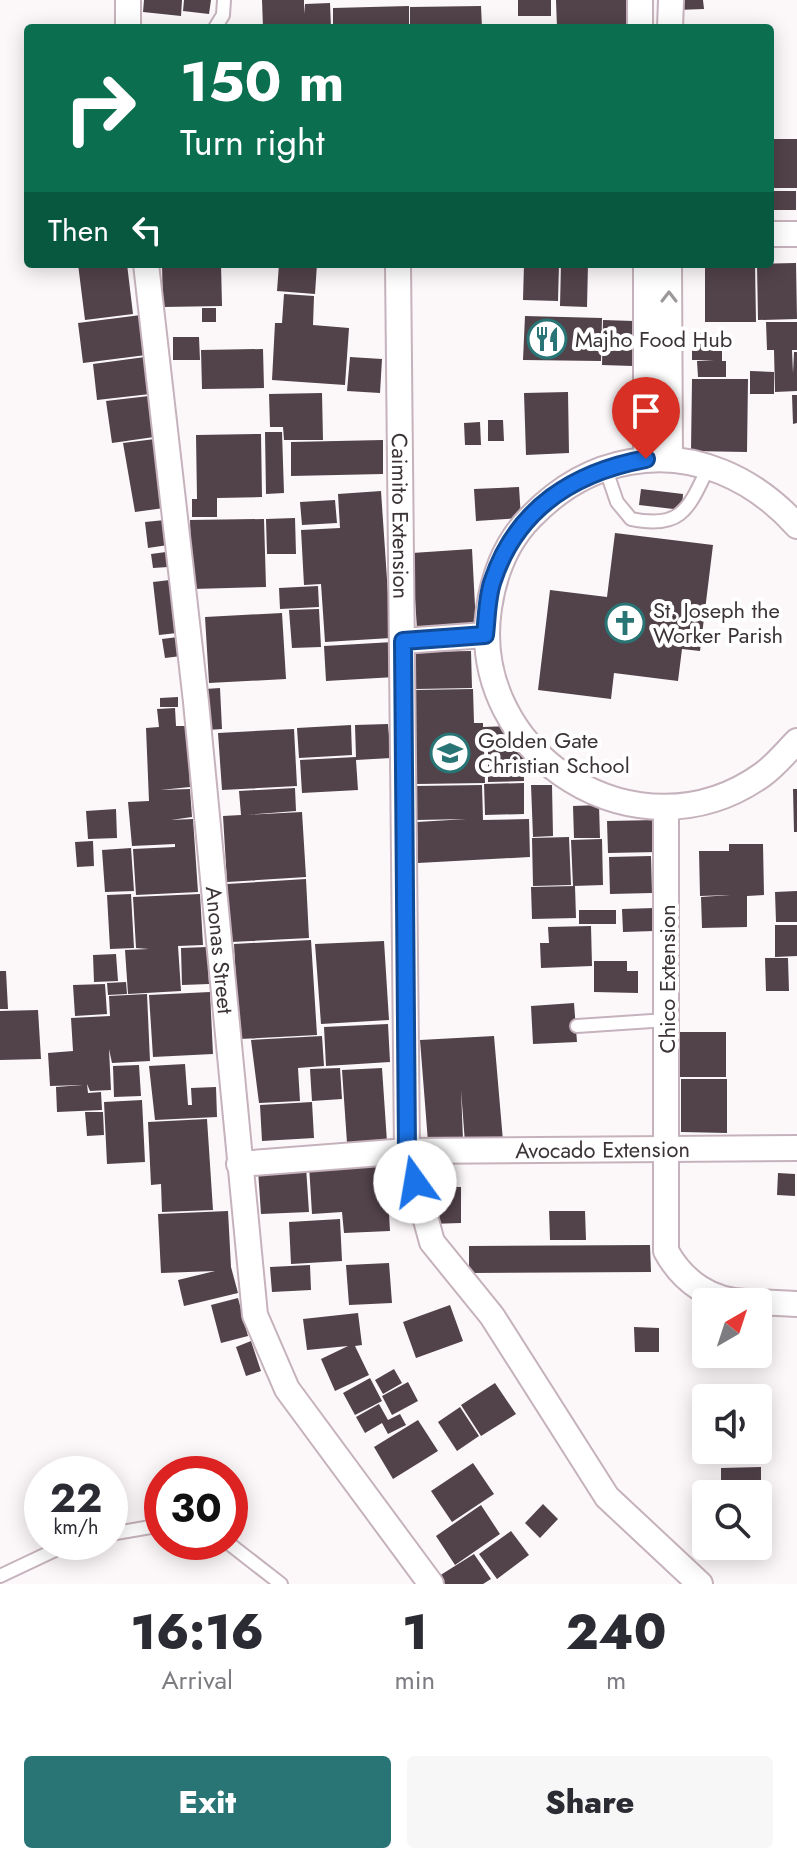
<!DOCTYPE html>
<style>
:root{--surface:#fff;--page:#f7f7f7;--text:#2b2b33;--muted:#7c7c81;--accent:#297475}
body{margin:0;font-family:Jost,sans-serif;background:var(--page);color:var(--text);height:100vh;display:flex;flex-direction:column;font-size:30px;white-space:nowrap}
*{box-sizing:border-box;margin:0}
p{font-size:26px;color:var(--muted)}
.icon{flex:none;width:44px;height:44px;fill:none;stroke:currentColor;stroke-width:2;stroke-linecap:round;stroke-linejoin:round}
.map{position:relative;height:1584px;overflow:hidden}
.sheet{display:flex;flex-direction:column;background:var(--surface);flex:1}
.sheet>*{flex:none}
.hud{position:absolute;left:24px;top:24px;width:750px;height:244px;border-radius:8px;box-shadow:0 4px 20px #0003;background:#0b6e4f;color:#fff;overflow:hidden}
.needle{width:52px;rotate:39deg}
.controls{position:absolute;left:692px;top:1288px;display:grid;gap:16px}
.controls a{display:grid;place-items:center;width:80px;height:80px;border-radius:8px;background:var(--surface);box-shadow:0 4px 20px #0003;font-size:40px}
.speed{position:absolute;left:24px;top:1456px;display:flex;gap:16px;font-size:40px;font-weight:700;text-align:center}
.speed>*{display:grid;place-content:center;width:104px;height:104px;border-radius:50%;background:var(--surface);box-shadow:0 4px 20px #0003;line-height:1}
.speed small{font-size:20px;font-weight:400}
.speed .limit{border:12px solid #d22;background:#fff;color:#111}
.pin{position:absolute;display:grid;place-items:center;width:68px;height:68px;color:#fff;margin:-82px -34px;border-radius:50% 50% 50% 0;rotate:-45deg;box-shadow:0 0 8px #0007}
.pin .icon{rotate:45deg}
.me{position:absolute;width:88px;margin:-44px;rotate:347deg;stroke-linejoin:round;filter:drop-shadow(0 0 6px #0008)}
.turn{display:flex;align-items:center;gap:28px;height:168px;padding:0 24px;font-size:36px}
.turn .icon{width:104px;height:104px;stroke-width:2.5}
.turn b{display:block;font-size:56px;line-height:68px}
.then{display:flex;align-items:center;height:76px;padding:0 24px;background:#0003;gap:16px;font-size:30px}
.eta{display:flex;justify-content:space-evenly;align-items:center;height:136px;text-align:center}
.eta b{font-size:48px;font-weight:800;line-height:56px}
.action{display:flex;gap:16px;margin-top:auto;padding:16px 24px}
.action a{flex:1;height:92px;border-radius:8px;background:var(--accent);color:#fff;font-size:32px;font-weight:800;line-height:92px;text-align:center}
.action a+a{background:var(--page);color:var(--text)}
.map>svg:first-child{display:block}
.building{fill:#52424a}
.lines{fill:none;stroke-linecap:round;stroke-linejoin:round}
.lane-casing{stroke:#c6b2bc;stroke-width:16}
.street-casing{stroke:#c6b2bc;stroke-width:28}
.lane{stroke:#fff;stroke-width:12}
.street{stroke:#fff;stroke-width:24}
.oneway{stroke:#9d999b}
.route-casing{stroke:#114b97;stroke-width:20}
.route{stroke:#1a73e8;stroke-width:14}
.labels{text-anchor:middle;stroke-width:8;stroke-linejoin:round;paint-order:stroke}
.poi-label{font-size:22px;fill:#3b3337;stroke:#fff;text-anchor:start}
.street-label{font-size:22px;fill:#3b3337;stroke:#fff}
</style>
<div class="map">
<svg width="797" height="1584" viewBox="0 0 797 1584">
<rect width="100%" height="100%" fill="#fcf8fa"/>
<path class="building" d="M144 0H182L181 16 143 12Z
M184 0H211L209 14 183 11Z
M262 0H304V14L305 4 330 3 331 28H263Z
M518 0H551V16H518Z
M556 0H629L630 28H557Z
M677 0H703L704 9 677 10Z
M409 6V28H333V8Z
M481 6 482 28H410V7Z
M515 24V28H484V25Z
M770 139H797V188H770Z
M770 191H796V210H770Z
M796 263 797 319 758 320 757 264Z
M78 264H127L133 314 85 320Z
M162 264H221L222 306 163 307Z
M279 264H317L315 294 277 291Z
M524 264H559L558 301 523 300Z
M561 264H588L587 307 560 306Z
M705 264H755L756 322H705Z
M284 294 314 296 313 325 349 328 345 385 272 380 275 323H282Z
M202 308H216V322H202Z
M141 315 146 355 83 363 78 323Z
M525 316 602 318 601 361 523 360Z
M603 320 634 321 633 366 602 365Z
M766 322H797V350H792L793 373 794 352H797V391L775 392 774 350H767Z
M692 333 722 334V361H726V377H698L697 361 714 360H692Z
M173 337H199L200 360H173Z
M263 349 264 388 202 389 201 350Z
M145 357 150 394 97 400 93 364Z
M350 357 382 359 380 393 347 391Z
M750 371 774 372V394H750Z
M692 379H748L747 452 691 451Z
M568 392 569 453 526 455 524 393Z
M322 393 323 440H284L283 427H270L269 394Z
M792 395H797V423L793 424Z
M149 396 154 437 112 443 106 401Z
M488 420H503L504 441H488Z
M480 422 481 445H465L464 423Z
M265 432H282L284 493 266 494Z
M261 434 262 497 217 498V517H192V499H197L196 435Z
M155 439 164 508 135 512 123 443Z
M383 440V474L291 476V442Z
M519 487 521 518 476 521 474 489Z
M641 489 683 494 682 510 639 505Z
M381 491 391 638 325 642 321 584 304 585 301 530 340 528 338 494Z
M335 500 337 523 302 525 300 502Z
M295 518 296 554H267L266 519Z
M264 519 266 587 192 589 190 520Z
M165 520 168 545 148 548 145 522Z
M615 533 713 545 700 651 682 649 678 681 614 673 611 699 538 690 550 590 607 597Z
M472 549 476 625 417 629 412 553Z
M166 552 168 567 153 568 151 554Z
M170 580 177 633 159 635 153 582Z
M318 586 319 607 280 609 279 588Z
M319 609 321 647 292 648 289 610Z
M282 613 286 679 209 683 205 617Z
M178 637 181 656 165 658 162 639Z
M393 642 395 677 326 681 324 646Z
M471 651 472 688 416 689 415 652Z
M220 688 222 729 207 730 205 689Z
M473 689 474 723H483V727L511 726 512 750H523L524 781 488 782V750H484L485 783 416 784 414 690Z
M178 697V707H160V698Z
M175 708 176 726H187L190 787 160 790 190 789 192 817 171 820 193 819 198 892 136 895 133 849 175 847V844L132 846 128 802 149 801 146 728 159 727 157 709Z
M388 724 391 758 356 760 358 790 302 793 300 760 356 757 355 725Z
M351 725 352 755 299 758 297 728Z
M294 729 297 786 222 790 218 733Z
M524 783V814L485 815 484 784Z
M482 785 483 820 529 819 530 857 418 863 417 822 467 819 416 820 415 786Z
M531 785H552L553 836 533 837Z
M295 788 296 811 246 815 302 812 306 877 227 882 223 816 241 815 239 791Z
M793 789H797V832H794Z
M599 805 600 838H574L573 806Z
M116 809 117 838 88 839 86 811Z
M657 820 658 852 608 853 607 821Z
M569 837 571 885 533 886 532 838Z
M602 839 603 885 573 886 571 840Z
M93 841 94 866 77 867 75 842Z
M729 844H763L764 895 747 896V927L702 928 701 897 730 895 700 896 699 851H729Z
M131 848 134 891 105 892 102 850Z
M651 856 652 893 610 894 609 857Z
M306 879 309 938 231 942 227 884Z
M575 886 576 918 532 919 531 887Z
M797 891V922H776L775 892Z
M131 894 134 948 110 949 107 895Z
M200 894 203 945 178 946 181 991 128 994 125 950 149 949 136 948 133 897Z
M654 908V931L623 932 622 909Z
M579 910H616V924H579Z
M775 925H797V956L775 957Z
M591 926 592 966 541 968 540 943H549L548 927Z
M311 940 317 1035 239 1039 234 944Z
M384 941 389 1020 321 1024 315 944Z
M207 947 209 984 182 985 181 948Z
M116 954 118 981 94 982 93 955Z
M765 958H788L789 991H766Z
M594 961H627V971H638V993L594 992Z
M0 971H6L8 1009H0Z
M126 982 127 994 108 995 107 983Z
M105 984 107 1014 75 1016 73 985Z
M210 992 213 1054 153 1057 149 995Z
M147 994 150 1061 112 1063 109 1049 111 1090 90 1091 87 1084 88 1093 101 1092 102 1110 57 1112 56 1087 83 1085 50 1086 48 1053 73 1051 71 1018 110 1016 109 996Z
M574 1003 577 1042 533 1044 531 1006Z
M38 1010 41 1059 0 1060V1011Z
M388 1024 390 1062 326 1066 324 1027Z
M679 1032H726V1077H679Z
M322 1036 324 1066 298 1068 300 1101 259 1103 251 1040Z
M494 1036 503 1141 465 1143 461 1090 463 1140 428 1142 420 1040Z
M185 1064 188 1105H192L191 1088 216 1087 217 1117 155 1120 149 1066Z
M139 1065 141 1096 114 1097 113 1066Z
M340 1068 342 1099 312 1101 310 1069Z
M382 1068 387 1142 347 1143 342 1070Z
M681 1079H727V1133L681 1132Z
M142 1100 145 1162 107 1164 104 1102Z
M312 1102 314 1138 262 1141 260 1105Z
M85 1112H103L104 1135 87 1136Z
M207 1119 213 1210 162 1212 161 1184 151 1185 148 1122Z
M386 1161 390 1231 344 1233 342 1212 312 1214 309 1165Z
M306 1167 309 1212 261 1214 258 1170Z
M778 1173 795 1174V1196L777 1195Z
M430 1187H461V1223L430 1224Z
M228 1211 231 1267 238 1293 184 1306 178 1280 215 1271 161 1273 158 1214Z
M549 1211H585L586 1240H550Z
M340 1219 342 1261 291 1264 289 1222Z
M650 1245 651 1272 469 1273V1246Z
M389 1263 392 1303 349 1305 346 1265Z
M310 1265 311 1290 272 1292 270 1267Z
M238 1298 248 1336 221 1343 211 1305Z
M450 1305 463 1341 416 1358 403 1322Z
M358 1313 362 1345 355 1346 369 1375 335 1391 321 1359 348 1346 307 1350 303 1319Z
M634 1327 659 1328V1352H635Z
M251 1341 261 1371 246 1376 236 1347Z
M394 1369 402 1383 383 1394 375 1380Z
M370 1378 382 1401 355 1415 343 1393Z
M408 1382 418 1401 392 1415 382 1396Z
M495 1383 516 1414 481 1436 461 1405Z
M379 1404 388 1420 400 1414 406 1425 388 1434 382 1423 365 1433 356 1417Z
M460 1407 479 1436 457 1451 438 1422Z
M418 1420 438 1451 393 1479 374 1447Z
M473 1463 494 1494 452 1522 431 1491Z
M761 1467V1498L758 1494H721V1468Z
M543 1504 558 1519 540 1538 525 1523Z
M481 1505 500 1534 455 1565 436 1536Z
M511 1531 529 1555 497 1579 479 1554Z
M474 1554 491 1579 483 1584H444L439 1576Z"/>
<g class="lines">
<defs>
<path id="lane" d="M215 28 223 15 224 0
M605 467 617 502 631 519C683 530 689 507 709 466
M577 1026 667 1020
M110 1534 162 1525
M227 1542 281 1584
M0 1576 72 1542"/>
<g id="street">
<path d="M640 0V28"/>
<path d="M128 28V0"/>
<path d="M670 28 671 0"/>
<path d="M770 234H797"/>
<path id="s1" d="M146 264 196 702 255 1315 287 1389 431 1584"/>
<path id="s2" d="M398 264 407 1151 432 1242 492 1316 607 1497 700 1584"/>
<path d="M669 264 670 459"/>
<path d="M646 459V264"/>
<path d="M797 526C755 479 694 450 630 462 590 469 559 488 531 517 507 541 494 574 489 608 467 756 639 863 762 775 775 766 786 752 797 741"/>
<path d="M403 641 485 635"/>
<path d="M666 807V1251C683 1282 711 1301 746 1302"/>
<path id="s3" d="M239 1164 407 1151 797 1148"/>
<path d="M758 1302 797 1304"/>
</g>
</defs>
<use href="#lane" class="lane-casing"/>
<use href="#street" class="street-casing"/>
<use href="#lane" class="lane"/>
<use href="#street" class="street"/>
</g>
<defs><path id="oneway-chevron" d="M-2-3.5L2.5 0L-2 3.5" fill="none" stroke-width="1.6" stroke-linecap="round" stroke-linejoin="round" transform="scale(2)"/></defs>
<use class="oneway" href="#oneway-chevron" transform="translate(669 297) rotate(-90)"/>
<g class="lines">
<defs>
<path id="route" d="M415 1182 407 1151 403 641 485 635C487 618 487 596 493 580 517 508 575 472 646 459"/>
</defs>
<use href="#route" class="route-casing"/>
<use href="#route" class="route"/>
</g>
<defs>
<symbol id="restaurant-ring" viewBox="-11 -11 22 22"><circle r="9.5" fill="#fff" stroke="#297475" stroke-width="1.5"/><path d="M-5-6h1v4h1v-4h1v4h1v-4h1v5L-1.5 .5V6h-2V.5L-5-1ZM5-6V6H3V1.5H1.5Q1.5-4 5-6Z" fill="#297475"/></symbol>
<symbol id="church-ring" viewBox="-11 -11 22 22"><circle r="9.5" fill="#fff" stroke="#297475" stroke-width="1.5"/><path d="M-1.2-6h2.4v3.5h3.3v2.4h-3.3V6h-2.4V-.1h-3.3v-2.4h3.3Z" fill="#297475"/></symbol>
<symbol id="school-ring" viewBox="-11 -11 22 22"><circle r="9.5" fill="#fff" stroke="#297475" stroke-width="1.5"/><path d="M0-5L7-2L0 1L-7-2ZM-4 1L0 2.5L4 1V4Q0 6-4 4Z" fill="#297475"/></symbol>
</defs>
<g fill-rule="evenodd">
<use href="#restaurant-ring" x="525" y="317" width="44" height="44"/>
<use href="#church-ring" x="603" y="601" width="44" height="44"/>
<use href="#school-ring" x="428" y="731" width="44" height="44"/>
</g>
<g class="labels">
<g class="poi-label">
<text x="575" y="347">Majho Food Hub</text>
<text x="653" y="618">St. Joseph the<tspan x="653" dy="25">Worker Parish</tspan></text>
<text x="478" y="748">Golden Gate<tspan x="478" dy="25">Christian School</tspan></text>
</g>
<g class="street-label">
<text dy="8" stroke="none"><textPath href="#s2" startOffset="252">Caimito Extension</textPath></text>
<text dy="8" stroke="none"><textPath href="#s1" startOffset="690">Anonas Street</textPath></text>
<text transform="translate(667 979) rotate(-90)" y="8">Chico Extension</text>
<text dy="8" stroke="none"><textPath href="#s3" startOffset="364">Avocado Extension</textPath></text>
</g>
</g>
</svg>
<div class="controls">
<a><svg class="needle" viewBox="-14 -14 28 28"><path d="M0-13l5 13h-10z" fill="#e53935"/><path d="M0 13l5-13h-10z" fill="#7c7c81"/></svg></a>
<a><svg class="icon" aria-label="sound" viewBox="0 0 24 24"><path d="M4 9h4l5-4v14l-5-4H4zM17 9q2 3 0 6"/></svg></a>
<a><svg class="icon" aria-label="search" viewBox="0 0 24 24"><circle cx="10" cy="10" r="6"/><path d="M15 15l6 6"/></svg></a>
</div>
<div class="speed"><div>22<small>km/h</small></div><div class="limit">30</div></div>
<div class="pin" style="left:646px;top:459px;background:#d93025"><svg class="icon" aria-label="arrive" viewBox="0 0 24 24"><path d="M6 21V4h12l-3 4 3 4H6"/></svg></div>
<svg class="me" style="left:415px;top:1182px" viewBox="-20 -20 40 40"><circle r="19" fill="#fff"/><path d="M0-13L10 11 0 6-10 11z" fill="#1a73e8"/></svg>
<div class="hud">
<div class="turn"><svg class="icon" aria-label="right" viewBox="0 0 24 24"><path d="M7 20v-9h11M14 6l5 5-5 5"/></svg><div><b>150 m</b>Turn right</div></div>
<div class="then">Then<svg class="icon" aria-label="left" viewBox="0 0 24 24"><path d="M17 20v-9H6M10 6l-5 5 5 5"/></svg></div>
</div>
</div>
<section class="sheet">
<div class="eta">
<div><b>16:16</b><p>Arrival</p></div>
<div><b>1</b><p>min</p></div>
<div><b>240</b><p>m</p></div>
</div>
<div class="action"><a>Exit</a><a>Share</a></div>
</section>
